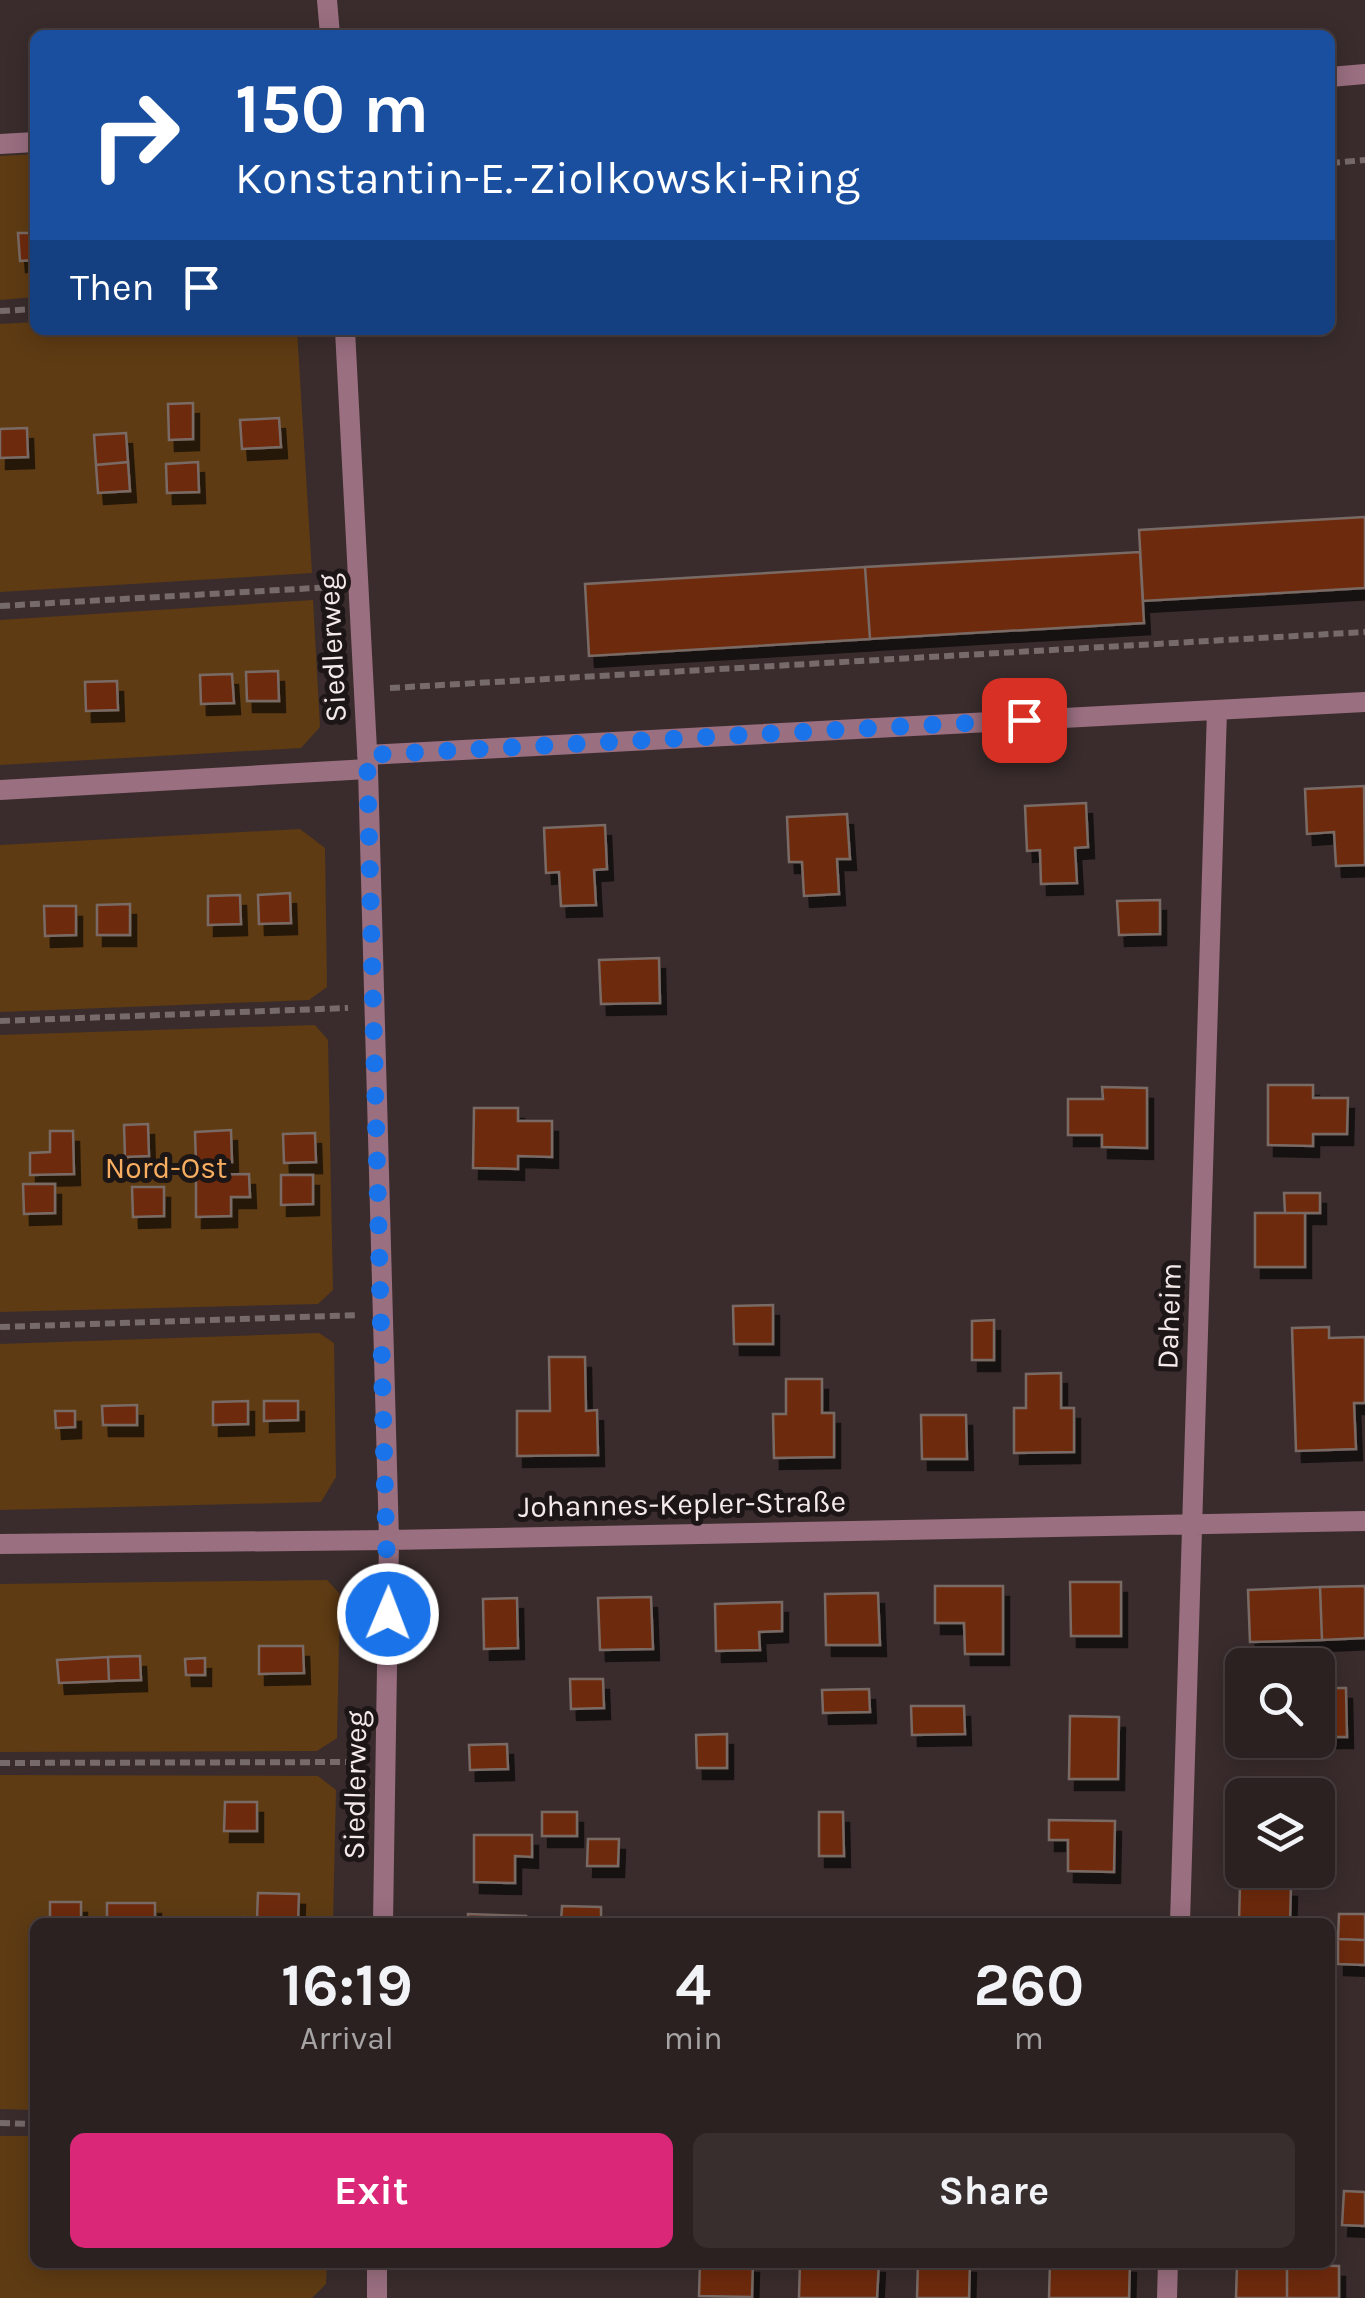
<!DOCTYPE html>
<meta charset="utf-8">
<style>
:root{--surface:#2c2121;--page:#382e2e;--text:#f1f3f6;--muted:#a6a3a5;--line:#483e3f;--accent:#db2777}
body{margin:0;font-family:Karla,sans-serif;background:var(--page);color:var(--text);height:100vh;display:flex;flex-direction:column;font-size:38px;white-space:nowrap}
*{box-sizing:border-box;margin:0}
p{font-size:32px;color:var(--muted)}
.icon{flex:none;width:55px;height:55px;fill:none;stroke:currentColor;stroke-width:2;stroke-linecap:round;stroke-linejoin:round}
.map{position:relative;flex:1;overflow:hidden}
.details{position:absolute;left:30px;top:1918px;width:1305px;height:350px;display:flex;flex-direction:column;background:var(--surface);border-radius:15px;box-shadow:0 5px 25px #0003,0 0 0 2px var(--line)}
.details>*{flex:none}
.banner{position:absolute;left:30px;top:30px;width:1305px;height:305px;border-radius:15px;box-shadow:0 5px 25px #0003,0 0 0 2px var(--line);background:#1a4fa0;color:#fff;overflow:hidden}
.fabs{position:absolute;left:1225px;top:1648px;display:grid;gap:20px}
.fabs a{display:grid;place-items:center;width:110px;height:110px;border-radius:15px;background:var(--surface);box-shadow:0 5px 25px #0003,0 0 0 2px var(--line);font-size:50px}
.pin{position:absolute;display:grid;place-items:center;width:85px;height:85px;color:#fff;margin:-42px;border-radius:20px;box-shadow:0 5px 15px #0006}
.me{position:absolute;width:110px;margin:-55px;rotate:1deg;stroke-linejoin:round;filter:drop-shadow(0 0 8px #0008)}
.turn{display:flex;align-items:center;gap:35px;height:210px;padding:0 40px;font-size:45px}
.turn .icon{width:130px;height:130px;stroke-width:2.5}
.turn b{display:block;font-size:70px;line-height:85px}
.then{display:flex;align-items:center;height:95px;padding:0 40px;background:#0003;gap:20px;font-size:38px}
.eta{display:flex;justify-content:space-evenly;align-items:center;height:170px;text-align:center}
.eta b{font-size:60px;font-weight:700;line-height:70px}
.primary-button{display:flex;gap:20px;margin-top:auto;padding:20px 40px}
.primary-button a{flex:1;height:115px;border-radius:15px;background:var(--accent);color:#fff;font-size:40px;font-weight:700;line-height:115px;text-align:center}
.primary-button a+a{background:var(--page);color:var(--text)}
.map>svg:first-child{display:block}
.green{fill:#5e3b13}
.building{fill:#6e2b0d;stroke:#7a6b65;stroke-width:2.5;filter:url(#shadow)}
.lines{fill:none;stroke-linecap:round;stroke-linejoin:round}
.path{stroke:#776a6a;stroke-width:6;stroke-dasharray:10 5;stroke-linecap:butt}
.service{stroke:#9a6f80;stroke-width:20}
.minor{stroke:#9a6f80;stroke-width:20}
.route{stroke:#1a73e8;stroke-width:18;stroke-dasharray:0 32.4}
.labels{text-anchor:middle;stroke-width:10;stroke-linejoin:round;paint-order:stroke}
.street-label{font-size:30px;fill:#f4eaea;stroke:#1d1616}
.park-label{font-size:30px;fill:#f8ae61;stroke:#1d1616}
</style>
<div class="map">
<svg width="1365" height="2298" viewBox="0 0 1365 2298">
<defs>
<filter id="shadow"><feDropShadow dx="6" dy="11" stdDeviation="0" flood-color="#0009"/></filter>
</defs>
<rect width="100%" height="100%" fill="#3a2c2c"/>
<path class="green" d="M35 154V297L0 300V156Z
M35 322V330H297L312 573 0 592V324Z
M313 600 320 727 301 748 0 765V620Z
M300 829 325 848 327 987 309 1000 0 1012V845Z
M315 1025 328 1040 333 1290 318 1304 0 1312V1035Z
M319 1333 334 1343 336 1477 321 1502 0 1510V1344Z
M327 1580 340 1594 337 1738 317 1751 0 1752V1584Z
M0 1775 318 1776 336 1790 333 1922H35V2110L0 2109Z
M0 2136H35V2262L327 2263 326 2284 312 2298H0Z"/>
<path class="building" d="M35 221V260L20 261 18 233H31V222Z
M193 403V439L169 440 168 404Z
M279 418 281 447 242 449 240 420Z
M27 428 28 457 0 458V429Z
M126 433 128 462 96 465 94 435Z
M128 462 130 491 98 493 96 465Z
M198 462 199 492 167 493 166 464Z
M1365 517V588L1143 601 1139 530Z
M1140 552 1144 623 870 639 865 567Z
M865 567 870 639 589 656 585 584Z
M278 671 279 701H247L246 672Z
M232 674 234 703 201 704 200 675Z
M117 681 118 710 86 711 85 682Z
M1364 786 1365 865 1336 866 1334 832 1307 834 1305 789Z
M1086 803 1088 847 1075 848 1077 883 1041 884 1040 850 1027 851 1025 806Z
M847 814 850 859H837L839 894 804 896 802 862H789L787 817Z
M605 825 607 869 594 870 596 905 561 906 559 872 546 873 544 828Z
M290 893 291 923 259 924 258 895Z
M240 895 241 924 208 925V896Z
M1160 900V934L1119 935 1117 901Z
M130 904V935H97V905Z
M44 906H76V935L45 936Z
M659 958 660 1003 601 1004 599 960Z
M1268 1085H1313V1098H1348L1347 1134H1313V1146L1268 1145Z
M1102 1087 1147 1088V1148L1102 1147V1135H1068V1099H1103Z
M474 1108H518V1121H552V1157L518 1156V1169L473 1168Z
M148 1124 149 1156 125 1157 124 1125Z
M231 1130 232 1162 196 1164 195 1132Z
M50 1131H73L74 1174 30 1175V1153L50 1152Z
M315 1133 316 1162 284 1163 283 1134Z
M249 1174 250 1197H231V1216L196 1217V1175Z
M281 1175H313V1204L281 1205Z
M23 1184H55V1213L24 1214Z
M132 1187H164V1216L133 1217Z
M1284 1193H1320V1213H1285Z
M1255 1213H1305V1267H1255Z
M773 1305V1344H734L733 1306Z
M994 1320V1360H972V1321Z
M1329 1327V1338L1365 1337V1403H1354L1356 1449 1296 1451 1292 1328Z
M549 1357H585L586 1411 597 1410 598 1455 517 1456V1411H550Z
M1061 1373V1408H1074V1452L1014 1453V1408H1026V1374Z
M786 1379H822V1413H834V1457L774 1458 773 1414H786Z
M248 1401V1424L213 1425V1402Z
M264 1401H298V1420L264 1421Z
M137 1405V1425H103L102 1406Z
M55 1411H75V1427L56 1428Z
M921 1415H966L967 1459H922Z
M1070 1582H1121V1636H1071Z
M935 1586H1003V1654H965L964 1623H935Z
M1365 1586V1638L1322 1640 1320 1587Z
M1320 1587 1322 1640 1250 1642 1248 1590Z
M878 1593 880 1645H826L825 1594Z
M651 1597 653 1649 600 1650 598 1598Z
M517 1598 518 1648 484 1649 483 1599Z
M782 1602V1631L759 1632 760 1650 716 1651 715 1604Z
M259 1646H303L304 1673 259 1674Z
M140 1656 141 1680 109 1681 108 1657Z
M108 1657 109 1681 59 1683 57 1660Z
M205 1658V1675H186L185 1659Z
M570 1679H603L604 1708 571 1709Z
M1322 1688H1346L1347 1737H1322Z
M869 1689 870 1712 823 1713 822 1690Z
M911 1706H964L965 1734 912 1735Z
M1070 1716 1119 1717 1118 1779H1069Z
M727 1734V1768H697L696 1735Z
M507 1744 508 1769 470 1770 469 1745Z
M225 1802H257V1831H224Z
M542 1812H577V1836H542Z
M819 1812H843L844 1856H819Z
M1049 1820 1115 1821 1114 1872 1068 1871V1840H1049Z
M474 1835H532V1857L515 1856V1883L474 1882Z
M588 1839H619L618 1866H587Z
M1240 1885 1291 1886 1290 1922H1239Z
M258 1893 299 1894 298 1922H243V1917L257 1918Z
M50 1902H81V1922H50Z
M107 1903H155V1922H107Z
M562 1906 601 1907V1922H561Z
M468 1914 526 1916V1922H468Z
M1339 1914H1365V1940L1338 1939Z
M1338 1939 1365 1940V1965L1338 1964Z
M1344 2191 1365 2192V2226L1342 2225Z
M700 2262H753L752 2297 699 2296Z
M800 2262H879L877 2298H799Z
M918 2262H970L969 2298H917Z
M1050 2262H1130L1129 2298H1049Z
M1237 2264 1287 2265V2298H1236Z
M1287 2265 1339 2266V2298H1287Z"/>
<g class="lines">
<path class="path" d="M1330 163 1365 160
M0 311 35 309
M0 606 333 587
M390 688 1365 632
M0 1021 348 1008
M0 1327 359 1315
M0 1763 359 1762
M0 2123 35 2124"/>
<path class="service" d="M0 790 368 769
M0 1544 389 1540"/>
<path class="minor" d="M327 0 330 35
M1330 77 1365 74
M0 144 35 142
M345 330 368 769 389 1540 383 1922
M367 755 1365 702
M389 1540 1365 1521
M1180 1922 1217 710
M377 2298V2262
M1167 2298 1168 2262"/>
</g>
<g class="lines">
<path class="route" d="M388 1614 367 755 1024 720"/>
</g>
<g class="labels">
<g class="street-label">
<text transform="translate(332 648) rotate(-93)" y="10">Siedlerweg</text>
<text transform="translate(1169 1316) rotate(-88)" y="10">Daheim</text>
<text transform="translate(682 1504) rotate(-1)" y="10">Johannes-Kepler-Straße</text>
<text transform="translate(355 1785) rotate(-89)" y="10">Siedlerweg</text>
</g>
<g class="park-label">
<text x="166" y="1178">Nord-Ost</text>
</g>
</g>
</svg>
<div class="fabs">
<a><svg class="icon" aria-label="search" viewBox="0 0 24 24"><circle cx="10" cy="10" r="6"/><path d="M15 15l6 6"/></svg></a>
<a><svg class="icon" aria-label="layers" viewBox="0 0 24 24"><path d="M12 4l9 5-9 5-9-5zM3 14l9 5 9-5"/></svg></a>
</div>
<div class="pin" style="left:1024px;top:720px;background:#d93025"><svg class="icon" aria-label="arrive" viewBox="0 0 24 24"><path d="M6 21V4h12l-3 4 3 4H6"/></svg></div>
<svg class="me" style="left:388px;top:1614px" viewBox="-20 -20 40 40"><circle r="17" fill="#1a73e8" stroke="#fff" stroke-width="3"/><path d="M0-11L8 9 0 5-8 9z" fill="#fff"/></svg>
<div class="banner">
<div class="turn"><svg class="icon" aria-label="right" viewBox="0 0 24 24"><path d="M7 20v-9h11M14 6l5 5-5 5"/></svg><div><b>150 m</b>Konstantin-E.-Ziolkowski-Ring</div></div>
<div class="then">Then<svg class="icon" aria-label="arrive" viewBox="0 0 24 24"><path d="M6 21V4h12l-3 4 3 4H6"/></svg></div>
</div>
<section class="details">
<div class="eta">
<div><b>16:19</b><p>Arrival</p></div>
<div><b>4</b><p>min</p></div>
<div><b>260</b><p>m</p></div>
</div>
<div class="primary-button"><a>Exit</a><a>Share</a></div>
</section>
</div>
